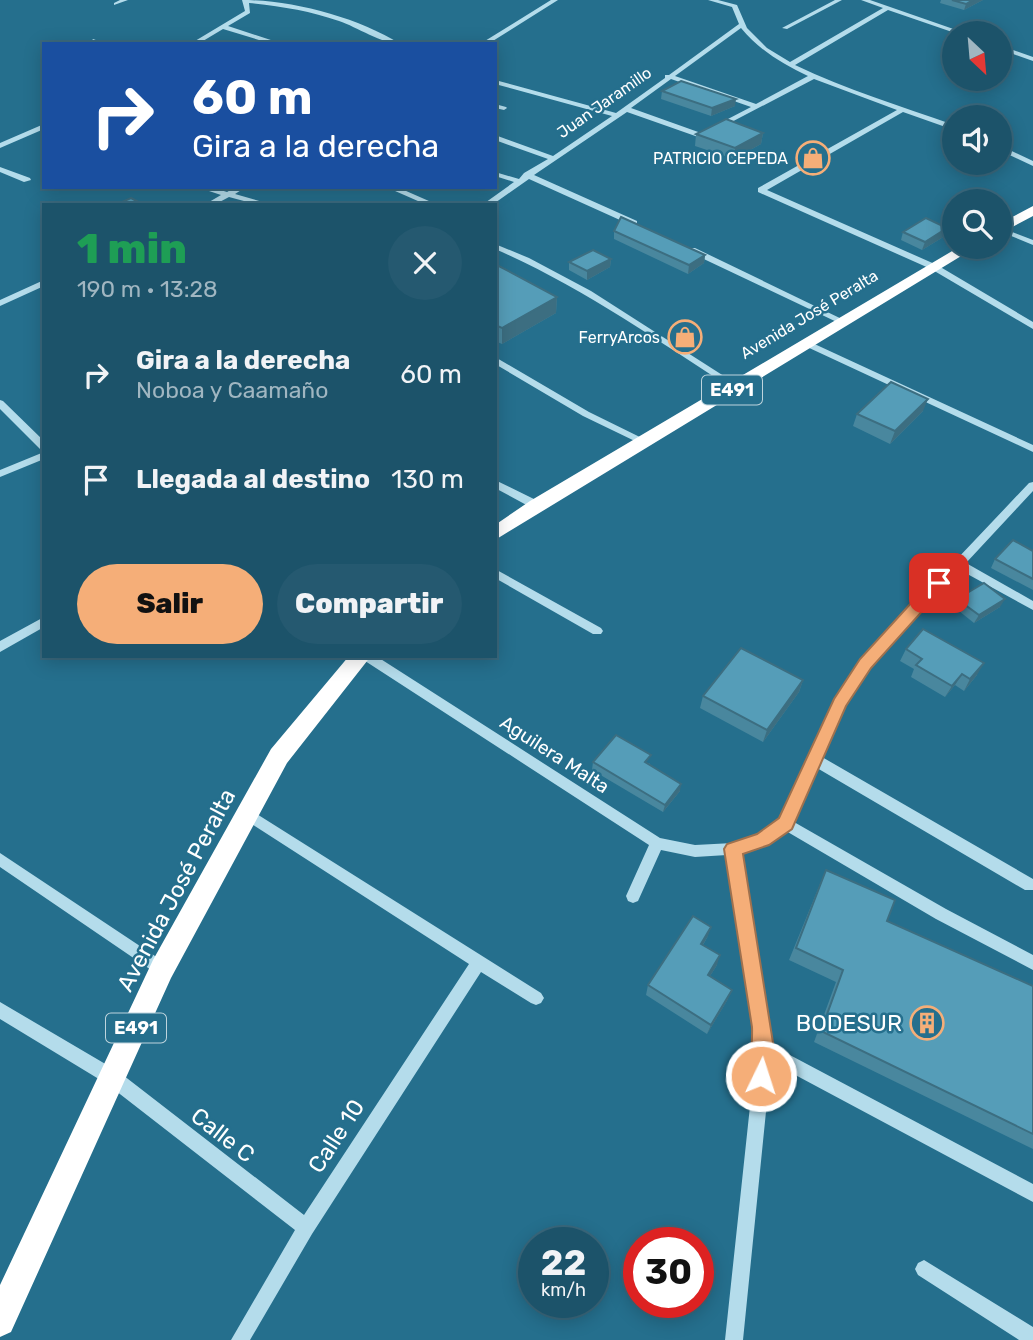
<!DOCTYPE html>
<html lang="es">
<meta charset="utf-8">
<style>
:root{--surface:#1c536a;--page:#255970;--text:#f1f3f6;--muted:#a0b6c1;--line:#3a697e;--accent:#f5ae78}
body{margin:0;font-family:Rubik,sans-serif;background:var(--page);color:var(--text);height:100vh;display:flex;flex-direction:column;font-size:26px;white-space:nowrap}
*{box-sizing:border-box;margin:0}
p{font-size:23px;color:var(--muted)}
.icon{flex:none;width:38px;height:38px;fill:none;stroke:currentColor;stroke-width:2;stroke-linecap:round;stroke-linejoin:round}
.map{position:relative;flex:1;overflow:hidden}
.drawer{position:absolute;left:42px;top:203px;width:455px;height:455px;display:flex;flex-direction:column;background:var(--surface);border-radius:0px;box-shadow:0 4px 18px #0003,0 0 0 2px var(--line)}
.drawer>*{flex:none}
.banner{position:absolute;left:42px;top:42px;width:455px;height:147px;border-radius:0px;box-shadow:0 4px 18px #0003,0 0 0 2px var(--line);background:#1a4fa0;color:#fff;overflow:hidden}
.needle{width:46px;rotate:154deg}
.controls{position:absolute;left:942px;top:21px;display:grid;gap:14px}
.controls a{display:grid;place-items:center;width:70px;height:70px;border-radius:50%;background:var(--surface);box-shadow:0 4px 18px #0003,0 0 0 2px var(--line);font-size:35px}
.speed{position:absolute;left:518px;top:1227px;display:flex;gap:14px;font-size:35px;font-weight:700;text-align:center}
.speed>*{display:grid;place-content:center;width:91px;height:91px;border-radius:50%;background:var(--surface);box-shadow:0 4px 18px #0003,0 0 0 2px var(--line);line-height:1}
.speed small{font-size:18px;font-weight:400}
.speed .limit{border:10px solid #d22;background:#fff;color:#111}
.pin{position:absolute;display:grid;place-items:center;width:60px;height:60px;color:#fff;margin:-30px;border-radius:14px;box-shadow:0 4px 10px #0006}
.me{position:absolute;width:77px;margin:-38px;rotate:4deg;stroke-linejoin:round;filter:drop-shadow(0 0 5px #0008)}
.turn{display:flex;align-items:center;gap:24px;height:147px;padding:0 35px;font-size:32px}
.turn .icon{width:91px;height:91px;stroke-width:2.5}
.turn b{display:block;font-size:49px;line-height:60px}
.round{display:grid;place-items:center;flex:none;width:74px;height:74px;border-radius:37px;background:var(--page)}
.overview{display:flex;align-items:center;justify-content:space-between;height:119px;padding:0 35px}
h1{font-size:42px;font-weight:800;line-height:52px;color:#1e9e55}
.primary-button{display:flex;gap:14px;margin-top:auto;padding:14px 35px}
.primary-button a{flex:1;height:80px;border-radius:42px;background:var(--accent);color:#111;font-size:28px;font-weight:800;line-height:80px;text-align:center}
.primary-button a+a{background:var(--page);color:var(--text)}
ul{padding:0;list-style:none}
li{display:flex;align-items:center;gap:21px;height:105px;padding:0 35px}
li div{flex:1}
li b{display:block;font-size:26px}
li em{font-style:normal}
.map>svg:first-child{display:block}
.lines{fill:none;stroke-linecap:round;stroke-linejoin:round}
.minor{fill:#b4dceb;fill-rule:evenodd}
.highway{fill:#fff;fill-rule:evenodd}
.wall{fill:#49879e}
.shaded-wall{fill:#3c6e81}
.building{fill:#559db8;stroke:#3c6e81;stroke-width:2}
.route{fill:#f5ae78;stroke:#9f714e;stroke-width:2}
.labels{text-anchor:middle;stroke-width:5;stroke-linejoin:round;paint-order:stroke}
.far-street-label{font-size:16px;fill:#fff;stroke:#256f8d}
.far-poi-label{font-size:16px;fill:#fff;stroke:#256f8d;text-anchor:end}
.shield{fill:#256f8d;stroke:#bed4dd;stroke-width:2}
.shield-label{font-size:18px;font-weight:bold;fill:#fff}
.street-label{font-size:19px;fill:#fff;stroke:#256f8d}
.near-street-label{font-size:23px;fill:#fff;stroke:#256f8d}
.near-poi-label{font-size:23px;fill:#fff;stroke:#256f8d;text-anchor:end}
</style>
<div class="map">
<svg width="1033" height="1340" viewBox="0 0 1033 1340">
<rect width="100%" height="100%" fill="#256f8d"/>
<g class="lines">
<path class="minor" d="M120 0H128L114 5V3Z
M242 0C291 0 358 17 400 44 382 44 357 27 339 21 310 11 280 6 249 3L250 13 228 26 283 44H272L223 29 198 44H190L245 11Z
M551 0H558L488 44H480Z
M708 0H718L737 5 747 28 767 48 790 62 883 8 861 0H870L962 32 963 33H955L888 10 795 65C847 90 901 106 954 125V130L903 112 767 190 937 265 1033 322V329L931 269 758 192V188L897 110 814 79 701 138 627 112 534 175 637 221V225H631L529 179 492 205H482L514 182 495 176V172L519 179 524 173 548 159 495 140V135L553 156 612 116 495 84V80L616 113 665 78V75H669L739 24 732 7ZM741 28C760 51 783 64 808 76L756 104 675 76ZM671 79 751 107 701 133 631 108Z
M835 0H842L787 29 782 28Z
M93 39 104 43 105 44 91 42Z
M999 45 1033 57V61L999 49Z
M495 104 506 107 507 108 504 110 495 108Z
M44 124V129L0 148V143Z
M999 145 1033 161V166L999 150Z
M0 167 30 178 31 180 24 182 0 172Z
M197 187H211L227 192 236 187H246L235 194 273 205H259L229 197 214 205H204L221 195Z
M386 187H397L438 205H427Z
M999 227 1033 240V245L999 231Z
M495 244 529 258 591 291 741 387 736 390 733 389C655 339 580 286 495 249Z
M689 248H695L848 322 841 324 689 252Z
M44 280V286L0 306V300Z
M808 341 1033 445V452L805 346V342Z
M495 357 589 412 650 442 649 444H641L583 416 495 364Z
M0 400 3 401 44 441V450L40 449 0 409Z
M44 452V459L0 477V470Z
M495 480 540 502 541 505 536 509 532 508 495 488Z
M1033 482V491L966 563 1033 601V610L960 570 870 666 844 705 822 757 1033 879V890H1025L817 768 794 822 946 909 1033 955V970L936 919 786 831 767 844 741 853 771 1045 1033 1184V1202L771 1062 743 1340H725L756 1050 727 855 695 857 661 850 638 901 633 903 628 901 626 896 649 845 362 659 360 656H376L660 838 695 845 733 843 758 835 781 820 835 699 862 660 952 564 953 560 957 559 1029 483Z
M495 569 601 628 603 631 601 634H593L495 578Z
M44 617V627L0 652V641Z
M249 809 541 993 544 998 541 1003 536 1005 531 1003 481 972 312 1234 250 1340H231L295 1230 107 1084 0 1019V1002L119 1072 304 1215 469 964 244 819 242 815 244 811Z
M0 853 167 964 170 969 167 974 162 976 157 974 0 867Z
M924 1260 1033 1327V1340H1019L918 1275 915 1269 918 1263Z"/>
<path class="highway" d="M1033 206V216L999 234V224Z
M959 247H976L495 540V525L530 501Z
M349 656H371L287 763 171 978 11 1332 0 1337V1285L153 960 271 749Z"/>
</g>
<path class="wall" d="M941 0H983L964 10 940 3Z
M662 91 735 106 711 116 661 99Z
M763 133 761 144 734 159 695 146 696 134Z
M947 228 945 236 922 250 901 240 903 232Z
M614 231 705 255 704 263 688 274 614 239Z
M611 259 610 267 587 280 569 270V262Z
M495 264 557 297 556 313 502 344 495 341Z
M923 411 890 444 853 426 857 414Z
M1033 551V590L991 568 995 559Z
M957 599 1000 607 974 623 954 607Z
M906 649 977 675 964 691 955 685 945 697 911 677 914 669 900 661Z
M803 680 799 692 763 742 700 708 703 696Z
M593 762 650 763 649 764 680 791 663 812 592 770Z
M826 870 887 921 1033 986V1149L814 1042 836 982 789 960 820 884Z
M708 936 703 945 717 965 710 976 728 999 707 1034 646 995 648 985Z"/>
<path class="shaded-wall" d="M973 0H983L964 10 966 4Z
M736 99 735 106 711 116 712 108Z
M763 133 761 144 734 159 735 148Z
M947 228 945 236 922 250 925 242Z
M705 255 704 263 688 274 689 265Z
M611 259 610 267 587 280V271Z
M557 297 556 313 502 344V328Z
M928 399 923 411 890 444 895 431Z
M1005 599 1000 607 974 623 979 615Z
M984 663 977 675 964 691 970 679Z
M962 674 955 685 945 697 952 686Z
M803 680 799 692 763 742 767 730Z
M681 784 680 791 663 812 665 805Z
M711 927 708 936 698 953 701 944Z
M720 955 717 965 705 984 708 975Z
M732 990 728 999 707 1034 711 1025Z"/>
<path class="building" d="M952 0H973L966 4Z
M681 81 736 99 712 108 662 91Z
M726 119 763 133 735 148 696 134Z
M131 198 144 205H115Z
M621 217 705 255 689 265 614 231Z
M926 218 947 228 925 242 903 232Z
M593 250 611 259 587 271 569 262Z
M495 264 557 297 502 328 495 325Z
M891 382 928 399 895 431 857 414Z
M1013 540 1033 551V579L995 559Z
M984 583 1005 599 979 615 957 599Z
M923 629 984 663 970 679 962 674 952 686 916 665 922 659 906 649Z
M741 648 803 680 767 730 703 696Z
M616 735 651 755 645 762 681 784 665 805 593 762Z
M826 870 895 900 887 921 1033 986V1134L821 1031 843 970 796 948Z
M693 916 711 927 701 944 720 955 708 975 732 990 711 1025 648 985Z"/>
<path class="route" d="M939 578 946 583 944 587 871 668 846 706 792 829 769 845 743 854 774 1049 768 1084 761 1087 753 1084C748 1070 753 1044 752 1027L724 849 727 844 757 834 779 818 834 699 860 659 933 579Z"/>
<defs>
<symbol id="shop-ring" viewBox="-11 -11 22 22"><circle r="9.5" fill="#256f8d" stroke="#f5ae78" stroke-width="1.5"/><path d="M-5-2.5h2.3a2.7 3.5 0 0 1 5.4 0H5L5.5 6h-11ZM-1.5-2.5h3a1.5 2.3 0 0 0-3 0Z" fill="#f5ae78"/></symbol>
<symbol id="building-ring" viewBox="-11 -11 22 22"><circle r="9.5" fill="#256f8d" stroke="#f5ae78" stroke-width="1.5"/><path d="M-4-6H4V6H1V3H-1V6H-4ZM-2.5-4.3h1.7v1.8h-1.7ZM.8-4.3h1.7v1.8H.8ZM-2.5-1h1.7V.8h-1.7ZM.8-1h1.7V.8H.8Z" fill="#f5ae78"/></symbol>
</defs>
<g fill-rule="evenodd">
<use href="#shop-ring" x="794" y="139" width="38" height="38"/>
<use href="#shop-ring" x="666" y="318" width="38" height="38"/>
<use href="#building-ring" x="908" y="1004" width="38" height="38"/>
</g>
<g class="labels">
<g class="far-street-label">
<text transform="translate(604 102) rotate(-35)" y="6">Juan Jaramillo</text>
<text transform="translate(809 314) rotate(-31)" y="6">Avenida José Peralta</text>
</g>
<g class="far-poi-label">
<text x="788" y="164">PATRICIO CEPEDA</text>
<text x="660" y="343">FerryArcos</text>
</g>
<g class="shield">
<rect x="702" y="375.5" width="60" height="29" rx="5"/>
<rect x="106" y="1013.5" width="60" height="29" rx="5"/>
</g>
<g class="shield-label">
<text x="732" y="396">E491</text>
<text x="136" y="1034">E491</text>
</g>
<g class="street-label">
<text transform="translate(555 754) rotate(33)" y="7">Aguilera Malta</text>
</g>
<g class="near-street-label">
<text transform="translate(176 890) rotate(-62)" y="8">Avenida José Peralta</text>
<text transform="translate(223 1135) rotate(38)" y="8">Calle C</text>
<text transform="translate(336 1136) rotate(-57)" y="8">Calle 10</text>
</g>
<g class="near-poi-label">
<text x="902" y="1031">BODESUR</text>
</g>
</g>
</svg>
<div class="controls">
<a><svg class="needle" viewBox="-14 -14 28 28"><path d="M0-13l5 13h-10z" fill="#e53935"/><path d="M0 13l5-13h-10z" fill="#a0b6c1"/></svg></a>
<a><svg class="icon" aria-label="sound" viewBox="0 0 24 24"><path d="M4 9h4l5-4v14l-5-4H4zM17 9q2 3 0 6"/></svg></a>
<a><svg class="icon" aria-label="search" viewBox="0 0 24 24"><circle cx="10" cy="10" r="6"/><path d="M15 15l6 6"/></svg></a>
</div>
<div class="speed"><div>22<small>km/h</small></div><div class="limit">30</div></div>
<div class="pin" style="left:939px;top:583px;background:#d93025"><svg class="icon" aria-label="arrive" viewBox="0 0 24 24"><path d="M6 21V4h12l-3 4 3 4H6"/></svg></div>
<svg class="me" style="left:761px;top:1076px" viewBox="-20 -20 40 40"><circle r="17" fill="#f5ae78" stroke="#fff" stroke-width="3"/><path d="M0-11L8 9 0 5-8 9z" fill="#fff"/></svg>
<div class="banner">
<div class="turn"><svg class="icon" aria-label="right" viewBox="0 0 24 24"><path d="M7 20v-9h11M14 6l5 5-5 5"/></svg><div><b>60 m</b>Gira a la derecha</div></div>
</div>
<section class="drawer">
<div class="overview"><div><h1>1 min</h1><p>190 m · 13:28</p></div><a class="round"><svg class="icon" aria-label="close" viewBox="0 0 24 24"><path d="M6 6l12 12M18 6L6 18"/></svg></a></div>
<ul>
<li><svg class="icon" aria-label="right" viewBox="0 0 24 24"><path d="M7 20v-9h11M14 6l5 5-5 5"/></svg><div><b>Gira a la derecha</b><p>Noboa y Caamaño</p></div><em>60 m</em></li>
<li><svg class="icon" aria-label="arrive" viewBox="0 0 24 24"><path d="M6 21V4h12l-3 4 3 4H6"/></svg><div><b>Llegada al destino</b></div><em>130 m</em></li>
</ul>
<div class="primary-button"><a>Salir</a><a>Compartir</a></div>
</section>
</div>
